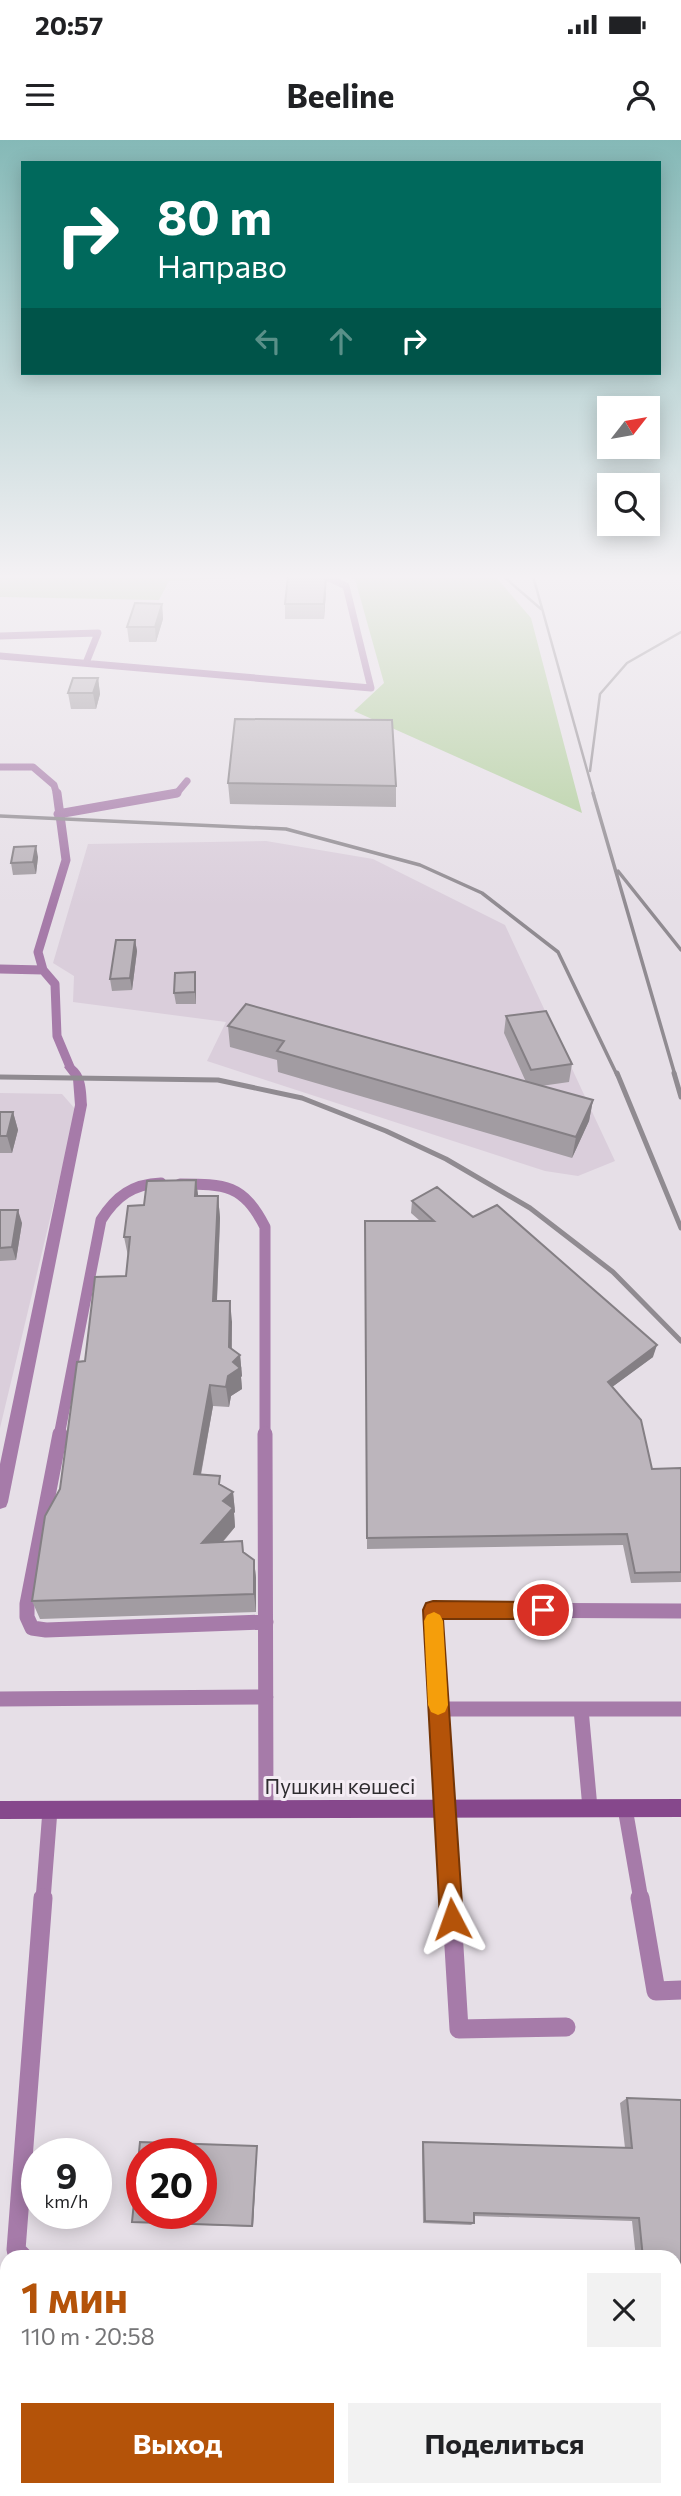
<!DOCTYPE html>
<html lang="ru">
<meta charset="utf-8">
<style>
:root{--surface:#fff;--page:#f2f2f2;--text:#202124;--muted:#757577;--accent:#b45309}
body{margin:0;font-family:Commissioner,sans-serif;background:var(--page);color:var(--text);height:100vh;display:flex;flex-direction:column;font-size:26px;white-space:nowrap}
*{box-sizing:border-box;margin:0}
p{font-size:23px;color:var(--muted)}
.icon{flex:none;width:38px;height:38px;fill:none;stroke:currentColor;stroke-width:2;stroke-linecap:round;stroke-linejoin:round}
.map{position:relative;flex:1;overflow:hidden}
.sheet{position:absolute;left:0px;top:2110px;width:682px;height:247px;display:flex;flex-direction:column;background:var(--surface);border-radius:21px 21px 0 0;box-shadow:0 4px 18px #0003}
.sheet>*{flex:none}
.top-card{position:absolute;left:21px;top:21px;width:640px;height:214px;border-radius:0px;box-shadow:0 4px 18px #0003;background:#00695c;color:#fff;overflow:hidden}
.needle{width:46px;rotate:59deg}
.controls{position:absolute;left:597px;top:256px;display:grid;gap:14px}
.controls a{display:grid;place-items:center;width:63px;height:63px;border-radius:0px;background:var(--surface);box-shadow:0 4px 18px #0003;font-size:35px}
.speed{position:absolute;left:21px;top:1998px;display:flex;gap:14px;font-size:35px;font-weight:700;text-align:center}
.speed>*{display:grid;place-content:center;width:91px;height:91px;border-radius:50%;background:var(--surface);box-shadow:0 4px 18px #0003;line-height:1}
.speed small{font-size:18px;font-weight:400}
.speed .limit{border:10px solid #d22;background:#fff;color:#111}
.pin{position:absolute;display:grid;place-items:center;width:60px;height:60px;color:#fff;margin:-30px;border:4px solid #fff;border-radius:50%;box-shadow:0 2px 7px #0007}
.me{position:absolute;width:77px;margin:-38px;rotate:356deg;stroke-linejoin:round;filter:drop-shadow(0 0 5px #0008)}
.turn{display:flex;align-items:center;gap:24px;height:147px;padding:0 21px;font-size:32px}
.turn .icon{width:91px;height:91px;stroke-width:2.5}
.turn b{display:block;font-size:49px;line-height:60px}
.lanes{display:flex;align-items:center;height:66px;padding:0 21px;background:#0003;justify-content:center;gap:35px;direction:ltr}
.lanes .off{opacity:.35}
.round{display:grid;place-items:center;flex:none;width:74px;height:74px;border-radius:0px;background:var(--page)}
.headline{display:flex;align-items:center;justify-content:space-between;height:119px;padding:0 21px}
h1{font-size:42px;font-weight:700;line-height:52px;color:var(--accent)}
.action{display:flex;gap:14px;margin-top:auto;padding:14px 21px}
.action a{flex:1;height:80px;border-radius:0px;background:var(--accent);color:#fff;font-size:28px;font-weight:700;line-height:80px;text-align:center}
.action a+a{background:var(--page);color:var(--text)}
.status{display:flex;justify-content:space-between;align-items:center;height:49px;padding:0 35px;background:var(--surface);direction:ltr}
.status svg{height:19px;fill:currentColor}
header{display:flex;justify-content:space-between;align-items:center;height:91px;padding:0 21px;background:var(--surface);font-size:32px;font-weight:700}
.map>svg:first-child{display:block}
.built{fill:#dacedb}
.green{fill:#b0ce9b}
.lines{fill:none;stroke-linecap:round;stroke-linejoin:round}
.lane-far4{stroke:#a67ba9;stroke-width:7}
.lane-far3{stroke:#a67ba9;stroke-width:9}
.lane-far2{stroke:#a67ba9;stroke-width:11}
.lane-far1{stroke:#a67ba9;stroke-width:15}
.lane{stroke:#a67ba9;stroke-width:19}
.street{fill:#a67ba9;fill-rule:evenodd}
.secondary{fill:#86488c;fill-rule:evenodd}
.rail-far2{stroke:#908b91;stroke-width:2.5}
.rail-far1{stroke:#908b91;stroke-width:3.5}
.rail{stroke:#908b91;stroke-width:5}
.wall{fill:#a29ca2}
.shaded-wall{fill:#847f84}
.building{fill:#bcb5bc;stroke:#847f84;stroke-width:2;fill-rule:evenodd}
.route{fill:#b45309;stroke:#753606;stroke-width:2}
.slow{fill:#f59e0b}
.labels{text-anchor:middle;stroke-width:6;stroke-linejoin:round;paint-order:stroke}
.near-street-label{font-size:21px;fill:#2e2c2f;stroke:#f4ecf4}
</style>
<div class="status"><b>20:57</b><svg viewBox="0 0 49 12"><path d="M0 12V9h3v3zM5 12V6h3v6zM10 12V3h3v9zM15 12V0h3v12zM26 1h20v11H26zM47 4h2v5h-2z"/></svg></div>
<header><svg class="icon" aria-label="menu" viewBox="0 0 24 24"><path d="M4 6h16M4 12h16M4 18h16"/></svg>Beeline<svg class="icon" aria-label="person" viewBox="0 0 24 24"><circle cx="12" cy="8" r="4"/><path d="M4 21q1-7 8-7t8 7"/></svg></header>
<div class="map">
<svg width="681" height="2356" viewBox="0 0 681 2356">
<rect width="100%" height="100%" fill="#e6dfe7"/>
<path class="built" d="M266 701 373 719 505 785 615 1021 578 1036 545 1031 207 921 226 882 73 862 74 836 53 823 88 704Z
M0 953 62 954 76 970 0 1288Z"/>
<path class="green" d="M0 436H285L169 441 159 460 0 457Z
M347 436H495L531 478 582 673 354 571 384 543 355 439Z"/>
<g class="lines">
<path class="lane-far4" d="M0 496 98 493 86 523
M0 516 371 548 346 446 325 436
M0 627H33L54 645 57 655
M167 655 177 653 187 641"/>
<path class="lane-far3" d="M58 674 177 653
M0 829 43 830 55 844 57 896 70 927
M43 830 38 812 66 720 57 653"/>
<path class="lane-far2" d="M180 1044C225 1044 243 1044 265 1087V1296
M59 1296 101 1080C116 1056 133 1044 161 1043"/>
<path class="lane-far1" d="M60 1294 27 1464V1477L32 1488 46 1490 266 1482
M265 1294 266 1670
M0 1559 266 1557
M438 1569H681
M581 1569 590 1668
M625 1668 641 1760
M43 1760 50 1670
M451 1760 433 1470 681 1471"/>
<path class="lane" d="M451 1758 459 1889 566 1887
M640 1758 656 1851 681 1850
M24 2118 16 2110 43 1758
M292 2356 293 2350"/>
<path class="street" d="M70 923C86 931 86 949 87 965L8 1362 6 1367 0 1369V1324L75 965 73 939 64 927Z"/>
<path class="secondary" d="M681 1659V1677L0 1679V1661Z"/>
<path class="rail-far2" d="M503 436 541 469
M533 436 594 655
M590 631 600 554 627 523 681 492"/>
<path class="rail-far1" d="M593 653 675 935
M0 676 286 689 420 725 482 753 558 812 617 935
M618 731 681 810"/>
<path class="rail" d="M617 933 681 1088
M674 933 681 957
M0 937 218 940 302 958 386 991 446 1019 530 1068 613 1132 681 1201"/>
</g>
<path class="wall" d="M326 450 324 479H285V464Z
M162 464 163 479 156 502H129L127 487Z
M98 538 100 554 96 569H71L68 553Z
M228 643 396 646V667L230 664Z
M38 717 36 734 13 735 11 723Z
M135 800 137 811 132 850 112 851 110 839Z
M195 832 196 844V864H176L174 853Z
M506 876 572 924 569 942 541 946 593 960 589 981 572 1018 278 932 277 920 230 907 228 886 526 942 504 893Z
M0 972H13L18 990 12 1013H0Z
M196 1040 198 1056H218L220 1078 217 1161 232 1182V1209L240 1215 242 1236 241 1237 242 1249 231 1256 229 1267 213 1266 201 1335 233 1352 235 1372 234 1373 235 1387 223 1402 244 1412 254 1420 256 1438V1472L40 1479 32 1461 60 1349 85 1221 126 1136 128 1116 124 1097 144 1065Z
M412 1061 473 1077 653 1217 612 1247 652 1329 681 1328V1442L631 1443 623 1405 367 1409 365 1081H420L411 1073Z
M0 1070 22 1083 16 1120 0 1121Z
M627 1958 676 2118H636L632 2081 474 2076V2083L471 2085 423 2083 422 2006 423 2002 625 2008 620 1963Z
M257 2006 253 2087 132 2082Z
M575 2350H637L638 2356H576Z"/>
<path class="shaded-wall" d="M326 436V450L324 479V464Z
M162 464 163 479 156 502 155 487Z
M98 538 100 554 96 569 93 553Z
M36 706 38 717 36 734 33 722Z
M135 800 137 811 132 850 130 838Z
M195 832 196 844V864L195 852Z
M593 960 589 981 572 1018 576 997Z
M13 972 18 990 12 1013 7 996Z
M196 1040 199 1062 195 1056Z
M218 1056 220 1078 216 1182 213 1161Z
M18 1070 22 1083 16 1120 12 1107Z
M230 1161 232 1182 231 1228 229 1207Z
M657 1205 653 1217 604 1253 608 1242Z
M240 1215 242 1236 241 1237 242 1249 231 1256 229 1267 226 1247 228 1236 233 1222Z
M210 1245 213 1266 197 1354 194 1334Z
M233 1352 235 1372 234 1373 235 1387 205 1422 202 1403 223 1361Z
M254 1420 256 1438V1472L254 1454Z
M257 2006V2007L253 2087 252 2086Z"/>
<path class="building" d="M288 436H326L324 464H285Z
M135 463 162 464 155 487H127Z
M73 538H98L93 553H68Z
M235 579 392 580 396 646 228 643Z
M36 706 33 722 11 723 14 707Z
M116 800H135L130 838 110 839Z
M195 832V852L174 853 175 833Z
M246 864 593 960 576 997 277 911 284 901 228 886Z
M546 871 572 924 531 930 506 876Z
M0 972H13L7 996H0Z
M196 1040 195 1056H218L213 1161H230L229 1207 240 1215 233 1222 240 1228 228 1236 226 1247 210 1245 194 1334 220 1336 219 1344 233 1352 223 1361 233 1368 202 1403 242 1401 243 1412 254 1420V1454L32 1461 45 1376 60 1349 77 1222 85 1221 95 1137 126 1136 130 1097H124L128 1066 144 1065 147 1041Z
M437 1047 473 1077 497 1065 657 1205 608 1242 641 1280 652 1329 681 1328V1432L635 1433 627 1394 367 1398 365 1081H434L412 1061Z
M0 1070H18L12 1107 0 1108Z
M627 1958 681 1960V2187H676V2118H643L639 2078 474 2073V2083L425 2081 423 2002 632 2008Z
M140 2002 257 2006 252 2086 132 2082ZM142 2014H201V2074H142Z
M437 2350H487L488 2356H437Z
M584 2350H637L638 2356H584Z"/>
<linearGradient id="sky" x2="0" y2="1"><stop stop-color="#85b9b7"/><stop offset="0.57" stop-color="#f4f1f4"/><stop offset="1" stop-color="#f4f1f4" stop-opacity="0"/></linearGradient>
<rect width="681" height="766" fill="url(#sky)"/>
<path class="route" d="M433 1461 543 1462 550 1464 553 1470 550 1477 543 1479H443L463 1779 459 1787 452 1790 444 1787 440 1779 423 1470 426 1463Z"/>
<path class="slow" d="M434 1472 440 1475 443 1481 448 1565 445 1572 438 1575 431 1572 428 1565 424 1481 427 1475Z"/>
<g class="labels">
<g class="near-street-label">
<text x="340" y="1654">Пушкин көшесі</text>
</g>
</g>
</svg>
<div class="controls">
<a><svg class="needle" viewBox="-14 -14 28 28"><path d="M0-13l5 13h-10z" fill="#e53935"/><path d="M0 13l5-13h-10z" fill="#757577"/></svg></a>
<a><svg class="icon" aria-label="search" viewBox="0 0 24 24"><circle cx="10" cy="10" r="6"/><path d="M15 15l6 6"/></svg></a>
</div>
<div class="speed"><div>9<small>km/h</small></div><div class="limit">20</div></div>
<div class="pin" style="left:543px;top:1470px;background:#d93025"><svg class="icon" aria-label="arrive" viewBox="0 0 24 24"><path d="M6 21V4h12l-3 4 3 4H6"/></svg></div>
<svg class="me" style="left:452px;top:1779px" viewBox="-20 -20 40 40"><path d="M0-17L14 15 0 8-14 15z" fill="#b45309" stroke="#fff" stroke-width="4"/></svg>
<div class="top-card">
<div class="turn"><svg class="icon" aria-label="right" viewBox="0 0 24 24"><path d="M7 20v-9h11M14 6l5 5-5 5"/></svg><div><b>80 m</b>Направо</div></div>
<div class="lanes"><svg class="icon off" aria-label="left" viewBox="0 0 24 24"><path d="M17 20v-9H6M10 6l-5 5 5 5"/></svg><svg class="icon off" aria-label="ahead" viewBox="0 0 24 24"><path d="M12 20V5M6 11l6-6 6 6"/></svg><svg class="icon" aria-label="right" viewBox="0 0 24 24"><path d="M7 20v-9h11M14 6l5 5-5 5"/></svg></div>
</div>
<section class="sheet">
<div class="headline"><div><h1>1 мин</h1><p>110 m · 20:58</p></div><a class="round"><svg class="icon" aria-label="close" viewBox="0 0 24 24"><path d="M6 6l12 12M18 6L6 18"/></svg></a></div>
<div class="action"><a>Выход</a><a>Поделиться</a></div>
</section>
</div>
